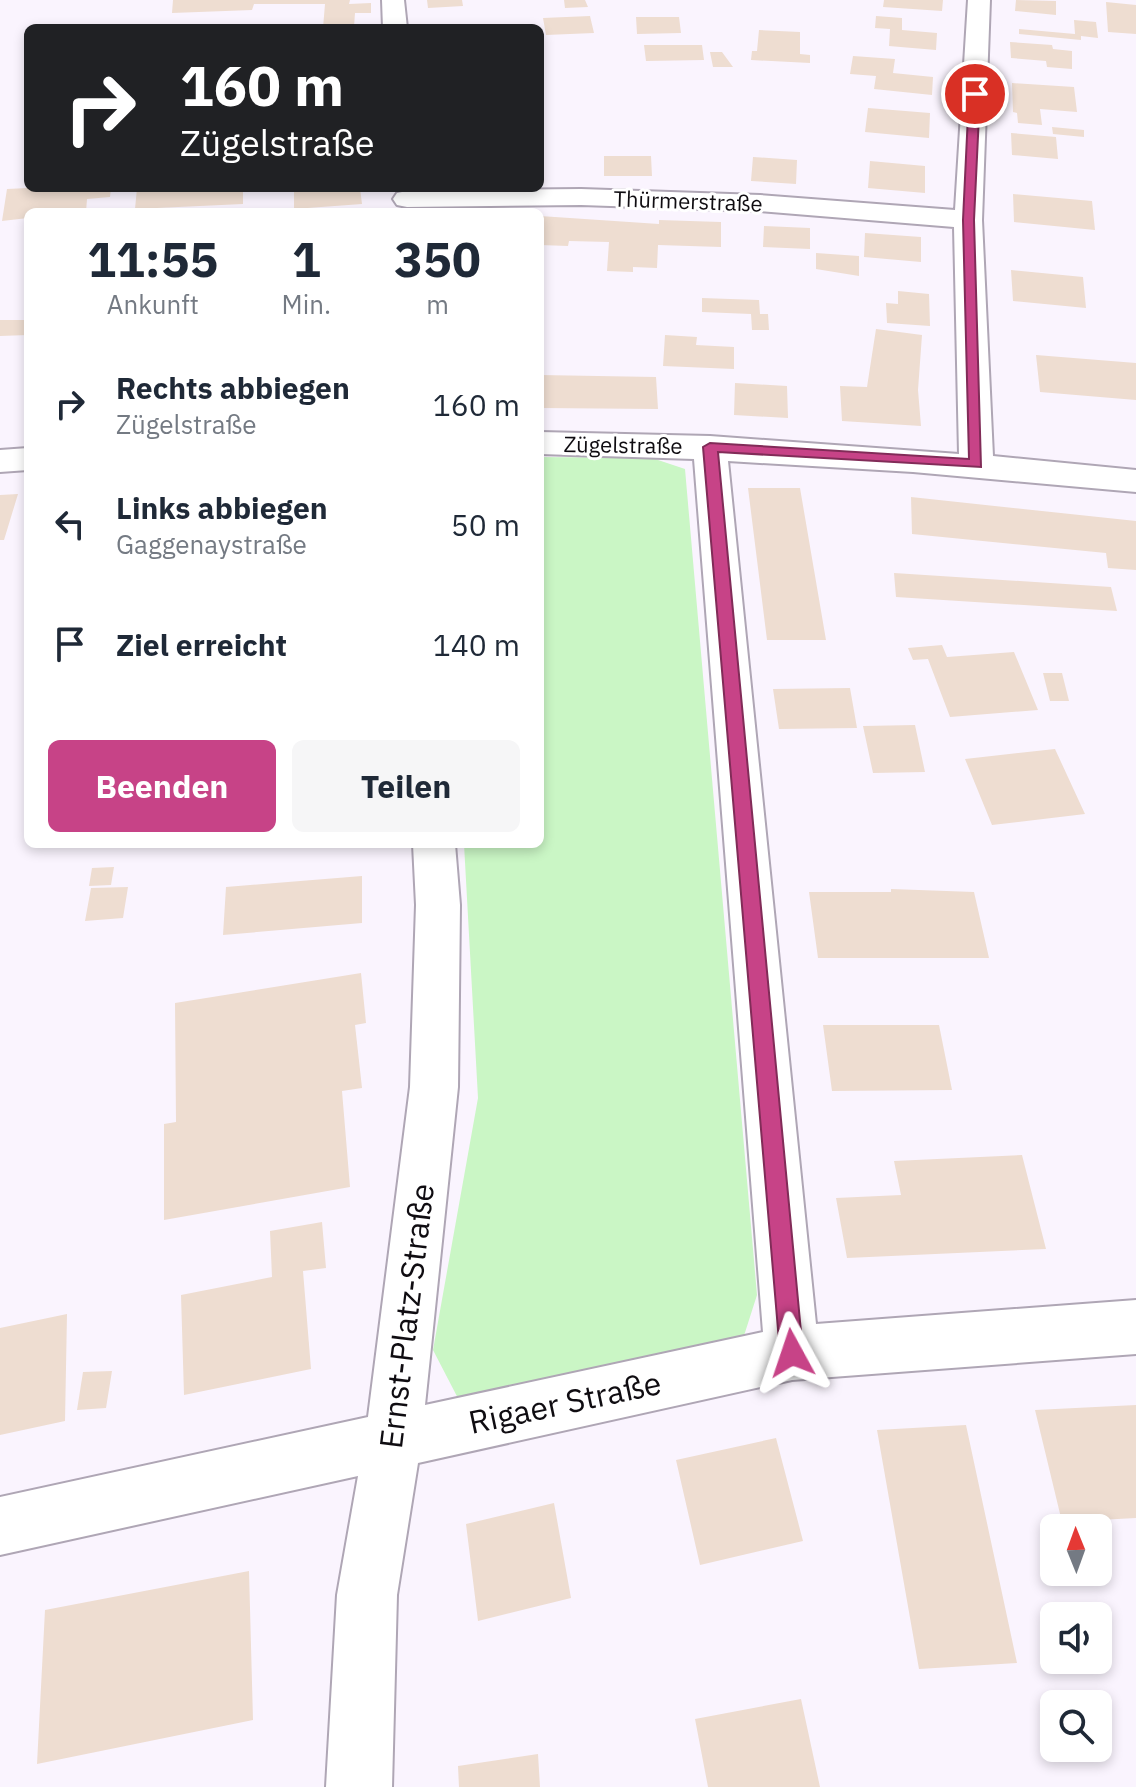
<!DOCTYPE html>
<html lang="de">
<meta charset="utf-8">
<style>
:root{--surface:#fff;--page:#f6f6f7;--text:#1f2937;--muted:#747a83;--accent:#c74387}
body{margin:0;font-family:"IBM Plex Sans",sans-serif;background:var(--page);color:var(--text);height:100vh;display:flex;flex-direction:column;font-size:30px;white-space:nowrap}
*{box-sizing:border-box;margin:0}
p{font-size:26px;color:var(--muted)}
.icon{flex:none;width:44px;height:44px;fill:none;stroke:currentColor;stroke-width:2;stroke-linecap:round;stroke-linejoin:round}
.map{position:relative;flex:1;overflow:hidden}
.panel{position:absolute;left:24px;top:208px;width:520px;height:640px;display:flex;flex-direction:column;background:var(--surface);border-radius:12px;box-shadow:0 4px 12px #0003}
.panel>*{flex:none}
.top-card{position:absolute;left:24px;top:24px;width:520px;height:168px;border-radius:12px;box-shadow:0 4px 12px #0003;background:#202124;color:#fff;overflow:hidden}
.needle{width:52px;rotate:359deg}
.controls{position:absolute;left:1040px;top:1514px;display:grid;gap:16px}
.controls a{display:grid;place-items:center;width:72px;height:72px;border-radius:12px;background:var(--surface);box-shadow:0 4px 12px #0003;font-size:40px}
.pin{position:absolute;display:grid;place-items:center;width:68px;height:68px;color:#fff;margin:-34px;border:4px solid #fff;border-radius:50%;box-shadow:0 2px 8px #0007}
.me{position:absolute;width:88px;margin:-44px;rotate:355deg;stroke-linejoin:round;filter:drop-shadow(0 0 6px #0008)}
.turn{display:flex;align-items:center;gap:28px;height:168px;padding:0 24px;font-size:36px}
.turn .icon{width:104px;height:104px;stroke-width:2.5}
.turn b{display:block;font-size:56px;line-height:68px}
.eta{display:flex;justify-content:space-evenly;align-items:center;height:136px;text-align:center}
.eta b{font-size:48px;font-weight:700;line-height:56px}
.primary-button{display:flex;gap:16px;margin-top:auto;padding:16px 24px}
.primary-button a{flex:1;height:92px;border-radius:12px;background:var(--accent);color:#fff;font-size:32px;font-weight:700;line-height:92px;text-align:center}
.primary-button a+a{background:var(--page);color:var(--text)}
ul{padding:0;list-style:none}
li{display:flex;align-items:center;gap:24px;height:120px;padding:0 24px}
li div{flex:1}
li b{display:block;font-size:30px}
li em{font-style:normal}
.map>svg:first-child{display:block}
.green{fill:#caf6c5}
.building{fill:#eeddd1}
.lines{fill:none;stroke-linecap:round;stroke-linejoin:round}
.minor-casing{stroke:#afa6b5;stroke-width:4}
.minor{fill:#fff;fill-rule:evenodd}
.route{fill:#c74387;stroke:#812c58;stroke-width:2}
.labels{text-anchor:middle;stroke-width:6;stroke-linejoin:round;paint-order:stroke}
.far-street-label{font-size:22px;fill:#0f0c11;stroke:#fff}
.near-street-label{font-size:32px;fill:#0f0c11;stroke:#fff}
</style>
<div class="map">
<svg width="1136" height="1787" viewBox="0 0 1136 1787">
<rect width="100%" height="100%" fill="#faf4fe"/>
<path class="green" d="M540 457 652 458 685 469 757 1295 741 1345 462 1406 433 1350 478 1098 464 844H540Z"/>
<path class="building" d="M173 0H350L349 4 371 3V13H355L354 27 323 28 325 4H254L252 10 172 13Z
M427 0H462L463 6 428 8Z
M564 0H585L588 7 565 8Z
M884 0H943L942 11 883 7Z
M1016 0 1056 1V15L1015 11Z
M1106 2 1136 5V34L1108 32Z
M590 16 594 33 546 35 543 18Z
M876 16 902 18V30L937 33 936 50 889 46 890 29 875 28Z
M636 17H679L681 33 637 34Z
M1074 20 1096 22 1098 38 1081 36V40L1019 34V29L1075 34Z
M759 30 800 32V54L810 55V63L751 60 752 51H757Z
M1010 42 1052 45 1053 49 1072 51V69L1047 67 1046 61 1011 58Z
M644 45H702L704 60 646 61Z
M710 52H722L733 67H713Z
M853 56 895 59 893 73 933 77 932 95 874 89 876 76 850 74Z
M1012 83 1074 87 1077 112 1040 109 1042 125 1018 123 1017 113 1013 112Z
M868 108 930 113 929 138 865 132Z
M1052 127 1084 130V137L1053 134Z
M1011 133 1056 137 1058 159 1012 155Z
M604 156H651L652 176H604Z
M753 157 797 160 796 184 751 181Z
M870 161 925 166V193L868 188Z
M28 188H111L110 197 87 199 86 212H28V218L2 221 7 189Z
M137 188H243V204L135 209Z
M294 188H360L362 204 294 209Z
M1013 194 1092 201 1095 230 1014 222Z
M540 216 659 224V220L721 222V247L658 245 657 268 633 267V272L607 271 609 242 569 241 568 246 540 245Z
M764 226 810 228V249L763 247Z
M865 233 921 237V262L864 257Z
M816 253 859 256V276L816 269Z
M1011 270 1083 277 1086 308 1013 301Z
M898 291 929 294 930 326 887 323 886 303 898 304Z
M702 298 759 300 760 314H768L769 330H752L751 314 702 312Z
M0 320H28V335L0 336Z
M876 329 922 335 918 390 921 426 842 421 840 386 867 387Z
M665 335 697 337 696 345 734 347V369L663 366Z
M1036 355 1136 363V400L1040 392Z
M540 375 656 377 658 409 540 408Z
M735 383 787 386 788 418 734 415Z
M748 488H800L826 640H767Z
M18 494 4 540H0V495Z
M911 497 1136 521V570L1108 568 1106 553 912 534Z
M894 573 1111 587 1117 611 896 597Z
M942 645 947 657 1014 652 1038 710 950 717 928 659 913 660 908 648Z
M1043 673H1062L1069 701H1050Z
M850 688 857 728 779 729 773 689Z
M915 725 925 772 873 773 863 726Z
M1055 749 1085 814 992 825 965 759Z
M114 867 111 885 89 886 92 868Z
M362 876V923L223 935 226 887Z
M128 887 123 918 85 921 91 888Z
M891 889 974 892 989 958H818L809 892H891Z
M361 973 366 1023 355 1025 362 1088 342 1091 350 1187 164 1220V1124L176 1122 175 1003Z
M823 1025H939L952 1090 832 1091Z
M1022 1155 1046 1249 847 1258 836 1198 901 1195 894 1161Z
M322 1222 326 1268 303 1271 311 1369 184 1395 181 1295 272 1277 270 1231Z
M67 1314 65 1421 0 1435V1328Z
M112 1371 106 1408 77 1410 83 1372Z
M1136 1405V1518L1062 1522 1035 1410Z
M966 1425 1017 1663 919 1669 877 1430Z
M776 1438 803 1541 700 1565 676 1460Z
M554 1503 571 1598 478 1621 466 1524Z
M249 1571 253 1720 37 1764 45 1610Z
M801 1699 820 1787H708L695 1719Z
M538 1754 540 1787H459L458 1766Z"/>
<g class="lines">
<defs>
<path id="minor" d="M382 0H404L407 28H383Z
M968 0H990L982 220 993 456 1136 470V492L913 472 728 461 816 1324 1136 1300V1354L792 1380 418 1463 397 1595 392 1787H326L337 1595 358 1476 0 1555V1497L368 1417 410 1087 416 905 413 844H455L460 905 458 1087 425 1405 763 1332 694 459 540 454V432L710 436 959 454 954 227 760 211 581 205 407 207 397 205 393 199 397 193 407 191 581 189 760 195 955 210Z
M28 448V470L0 472V450Z"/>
</defs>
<use href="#minor" class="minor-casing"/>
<use href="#minor" class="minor"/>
</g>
<path class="route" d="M975 91 980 94 974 220 981 467 718 452 803 1353 800 1361 792 1365 784 1361 780 1353 703 447 710 443 969 459 963 220 969 94Z"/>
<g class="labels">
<g class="far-street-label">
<text transform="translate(688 201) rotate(2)" y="8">Thürmerstraße</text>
<text transform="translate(623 445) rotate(1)" y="8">Zügelstraße</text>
</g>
<g class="near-street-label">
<text transform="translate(407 1316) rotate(-83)" y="11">Ernst-Platz-Straße</text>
<text transform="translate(565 1403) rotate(-12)" y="11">Rigaer Straße</text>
</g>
</g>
</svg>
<div class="controls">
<a><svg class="needle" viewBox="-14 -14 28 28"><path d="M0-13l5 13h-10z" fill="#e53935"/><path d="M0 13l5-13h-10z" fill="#747a83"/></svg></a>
<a><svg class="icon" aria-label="sound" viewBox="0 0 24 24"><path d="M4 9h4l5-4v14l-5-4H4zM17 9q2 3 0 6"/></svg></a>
<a><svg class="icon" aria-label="search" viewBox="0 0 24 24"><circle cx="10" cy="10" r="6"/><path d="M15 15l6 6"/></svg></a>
</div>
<div class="pin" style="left:975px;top:94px;background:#d93025"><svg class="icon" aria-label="arrive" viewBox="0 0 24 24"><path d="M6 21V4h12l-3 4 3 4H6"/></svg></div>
<svg class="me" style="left:792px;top:1353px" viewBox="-20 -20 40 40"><path d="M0-17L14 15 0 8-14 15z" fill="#c74387" stroke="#fff" stroke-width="4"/></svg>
<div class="top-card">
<div class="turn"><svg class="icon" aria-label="right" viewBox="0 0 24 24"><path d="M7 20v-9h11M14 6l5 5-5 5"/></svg><div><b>160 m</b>Zügelstraße</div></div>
</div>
<section class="panel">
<div class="eta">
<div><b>11:55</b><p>Ankunft</p></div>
<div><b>1</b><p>Min.</p></div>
<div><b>350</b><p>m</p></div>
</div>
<ul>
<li><svg class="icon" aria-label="right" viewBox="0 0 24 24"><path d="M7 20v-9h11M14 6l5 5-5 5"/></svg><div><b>Rechts abbiegen</b><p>Zügelstraße</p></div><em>160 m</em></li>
<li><svg class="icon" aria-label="left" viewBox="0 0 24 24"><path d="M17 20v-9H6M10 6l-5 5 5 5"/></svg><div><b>Links abbiegen</b><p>Gaggenaystraße</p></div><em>50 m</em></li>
<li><svg class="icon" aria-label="arrive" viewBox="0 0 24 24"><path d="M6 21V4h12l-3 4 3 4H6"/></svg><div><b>Ziel erreicht</b></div><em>140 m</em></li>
</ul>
<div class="primary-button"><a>Beenden</a><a>Teilen</a></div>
</section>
</div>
